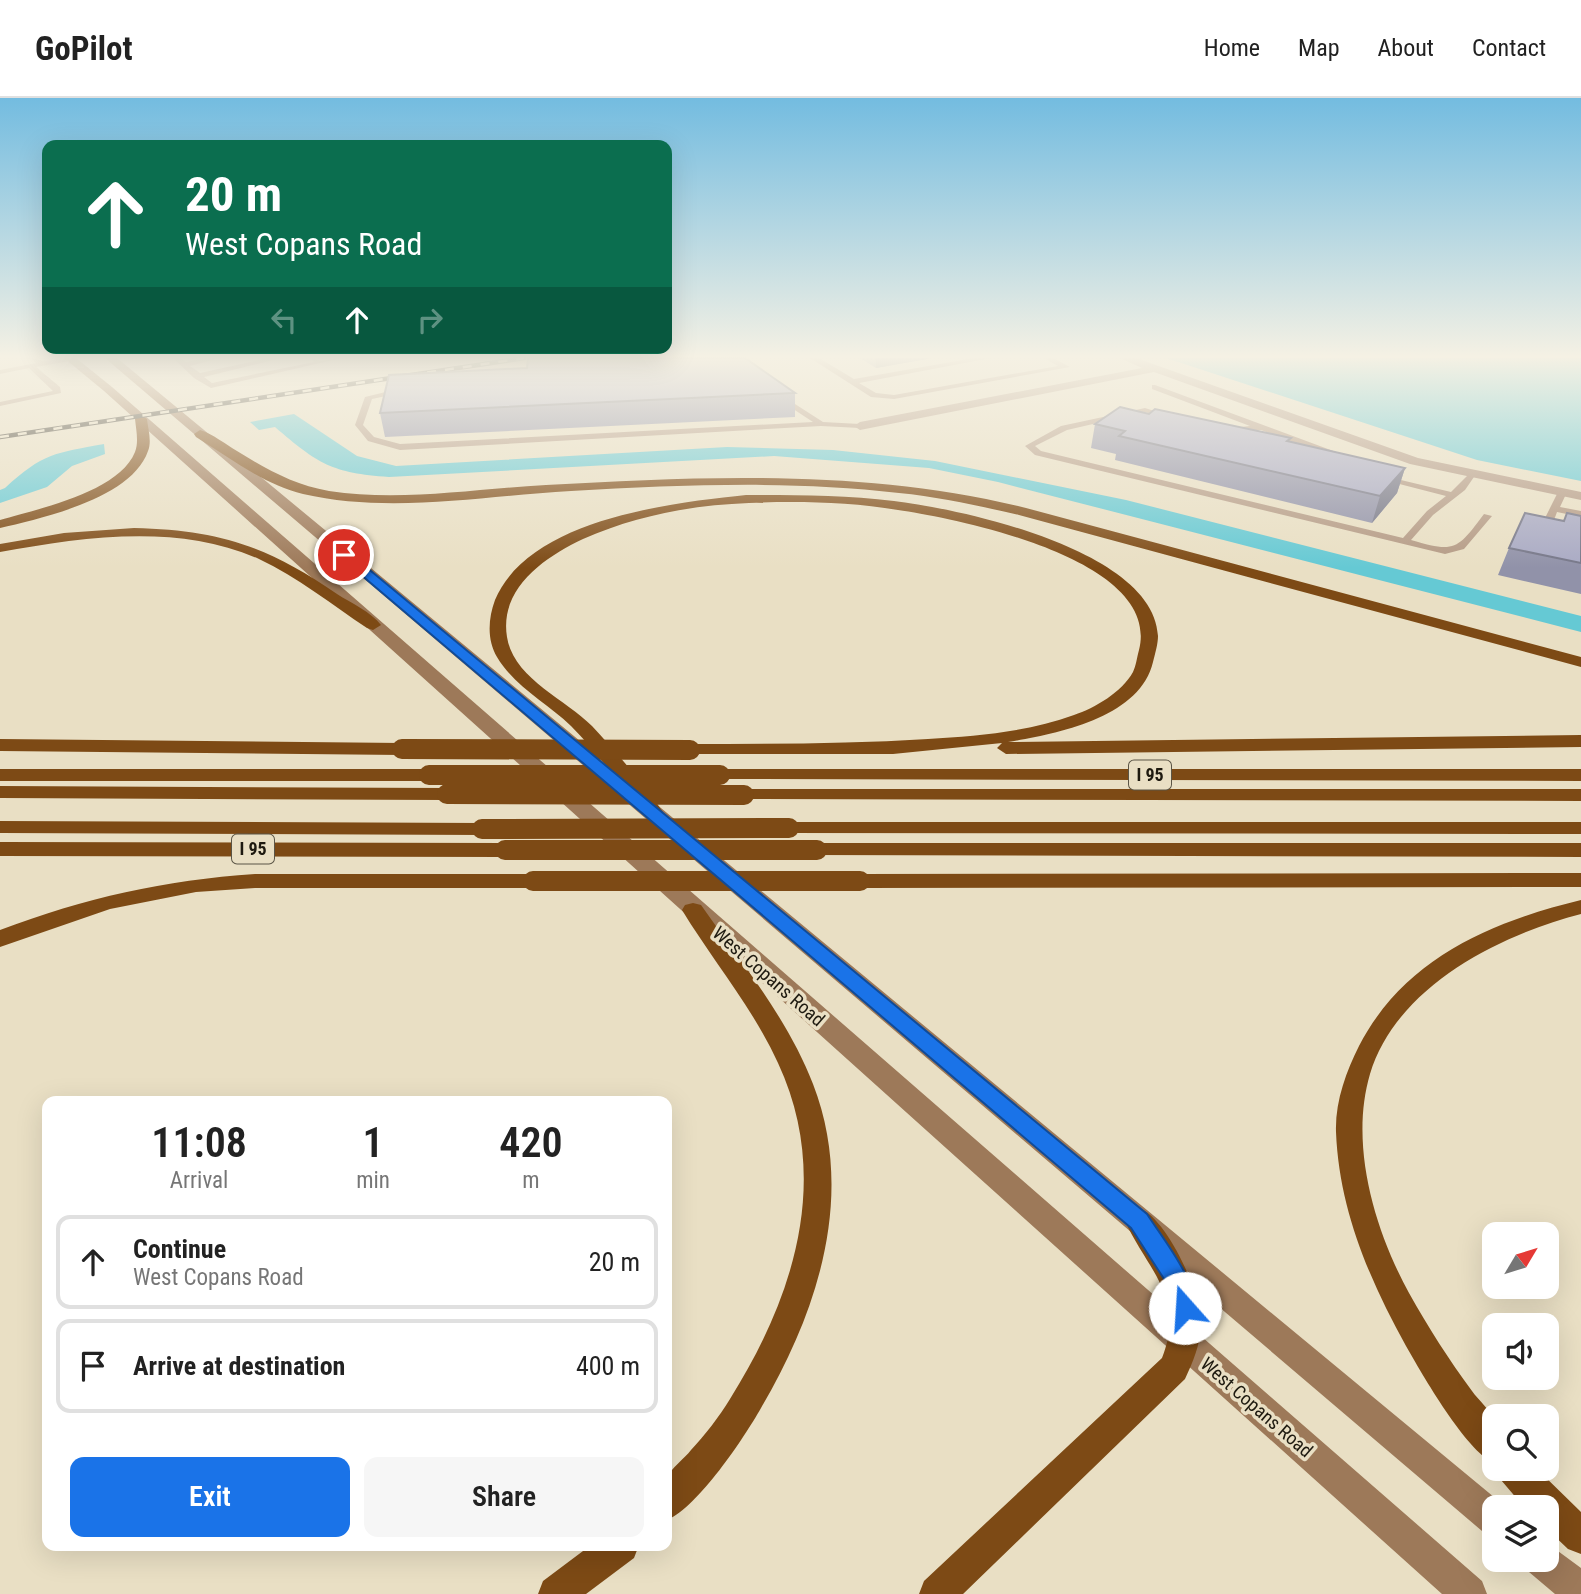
<!DOCTYPE html>
<style>
:root{--surface:#fff;--page:#f6f6f6;--text:#222;--muted:#767676;--line:#e0e0e0;--accent:#1a73e8}
body{margin:0;font-family:"Roboto Condensed",sans-serif;background:var(--page);color:var(--text);height:100vh;display:flex;flex-direction:column;font-size:26px;white-space:nowrap}
*{box-sizing:border-box;margin:0}
p{font-size:23px;color:var(--muted)}
.icon{flex:none;width:38px;height:38px;fill:none;stroke:currentColor;stroke-width:2;stroke-linecap:round;stroke-linejoin:round}
.map{position:relative;flex:1;overflow:hidden}
.side{position:absolute;left:42px;top:998px;width:630px;height:455px;display:flex;flex-direction:column;background:var(--surface);border-radius:14px;box-shadow:0 7px 28px #0002}
.side>*{flex:none}
.banner{position:absolute;left:42px;top:42px;width:630px;height:214px;border-radius:14px;box-shadow:0 7px 28px #0002;background:#0b6e4f;color:#fff;overflow:hidden}
.needle{width:46px;rotate:52deg}
.tools{position:absolute;left:1482px;top:1124px;display:grid;gap:14px}
.tools a{display:grid;place-items:center;width:77px;height:77px;border-radius:14px;background:var(--surface);box-shadow:0 7px 28px #0002;font-size:35px}
.pin{position:absolute;display:grid;place-items:center;width:60px;height:60px;color:#fff;margin:-30px;border:4px solid #fff;border-radius:50%;box-shadow:0 2px 7px #0007}
.me{position:absolute;width:77px;margin:-38px;rotate:341deg;stroke-linejoin:round;filter:drop-shadow(0 0 5px #0008)}
.turn{display:flex;align-items:center;gap:24px;height:147px;padding:0 28px;font-size:32px}
.turn .icon{width:91px;height:91px;stroke-width:2.5}
.turn b{display:block;font-size:49px;line-height:60px}
.lanes{display:flex;align-items:center;height:66px;padding:0 28px;background:#0003;justify-content:center;gap:35px;direction:ltr}
.lanes .off{opacity:.35}
.eta{display:flex;justify-content:space-evenly;align-items:center;height:119px;text-align:center}
.eta b{font-size:42px;font-weight:600;line-height:49px}
.button{display:flex;gap:14px;margin-top:auto;padding:14px 28px}
.button a{flex:1;height:80px;border-radius:14px;background:var(--accent);color:#fff;font-size:28px;font-weight:600;line-height:80px;text-align:center}
.button a+a{background:var(--page);color:var(--text)}
ul{padding:0;list-style:none}
li{display:flex;align-items:center;gap:21px;height:94px;margin:0 14px 10px;padding:0 14px;border:4px solid var(--line);border-radius:14px}
li div{flex:1}
li b{display:block;font-size:26px}
li em{font-style:normal}
header{display:flex;align-items:center;gap:42px;box-sizing:border-box;height:98px;padding:0 35px;background:var(--surface);border-bottom:2px solid var(--line)}
header strong{font-size:33px}
nav{display:flex;gap:38px;margin-inline-start:auto;font-size:24px}
.map>svg:first-child{display:block}
.water{fill:#65c9d4}
.lines{fill:none;stroke-linecap:round;stroke-linejoin:round}
.lane{fill:#b49a85;fill-rule:evenodd}
.street{fill:#b49a85;fill-rule:evenodd}
.secondary{fill:#9d7959;fill-rule:evenodd}
.highway{fill:#7d4a15;fill-rule:evenodd}
.rail-casing{stroke:#443f32;stroke-width:4.5}
.rail{stroke:#e9dfc4;stroke-width:2.5;stroke-dasharray:9;stroke-linecap:butt}
.highway-bridge{stroke:#7d4a15;stroke-width:20}
.wall{fill:#9192a9}
.shaded-wall{fill:#767789}
.building{fill:#a9aac4;stroke:#767789;stroke-width:2}
.route{fill:#1a73e8;stroke:#114b97;stroke-width:2}
.labels{text-anchor:middle;stroke-width:7;stroke-linejoin:round;paint-order:stroke}
.shield{fill:#e9dfc4;stroke:#5b5546;stroke-width:2}
.shield-label{font-size:18px;font-weight:bold;fill:#1e1a10}
.street-label{font-size:19px;fill:#1e1a10;stroke:#e9dfc4}
</style>
<header>
<strong>GoPilot</strong>
<nav><a>Home</a><a>Map</a><a>About</a><a>Contact</a></nav>
</header>
<div class="map">
<svg width="1581" height="1496" viewBox="0 0 1581 1496">
<rect width="100%" height="100%" fill="#e9dfc4"/>
<path class="water" d="M1166 260H1581V383L1477 362Z
M294 316 357 358 396 368 727 349 833 352 935 363 1126 402 1581 518V534L998 384 929 370 774 358 389 379C332 375 318 366 275 329L259 332 250 324Z
M104 346 105 356 72 368 47 389 0 405V392L5 390C43 355 55 355 104 346Z"/>
<g class="lines">
<path class="lane" d="M31 260 43 263 73 260 70 263 36 269 60 289 61 295 0 308V304L53 293 29 270 0 276V272L36 265Z
M173 260H181L186 264 205 260H220L190 268 200 275 268 260H282L204 279 212 285 314 264 311 260 321 263 342 260 211 290 194 280Z
M810 260H819L854 281 974 260H991L859 285 876 295 894 297 1058 268 1044 260H1053L1070 269 894 301 871 299Z
M1155 287 1336 354 1337 356 1330 358 1261 332 1231 334V330L1250 328 1152 291V287Z
M402 290 406 292 405 294 372 301 363 327 374 339 400 346 813 324 778 301V297H781L823 324 860 326 864 328 860 330 821 328 400 352 368 343 355 327 365 299Z
M1145 310 1173 319 1169 321 1145 314 1067 332 1035 348 1041 353 1403 440 1427 413 1446 398 1380 381V377L1451 394 1472 373 1476 376 1465 392 1433 417 1411 442C1455 455 1457 452 1484 416L1492 418 1464 451 1445 456 1035 357 1025 348 1061 328Z
M1559 392 1567 394 1560 409 1581 413V419L1557 414 1554 422 1556 425 1581 431V437L1550 429 1544 422Z"/>
<path class="street" d="M1120 260H1136L1418 360 1581 394V402L1410 366 1154 274 860 332 854 328 860 324 1142 270Z"/>
<path class="secondary" d="M64 260H76L112 289 1482 1483 1487 1496H1442L104 293Z
M105 260H117L1506 1409H1494V1438L1482 1433Z
M1547 1445 1581 1470V1496H1555L1529 1474 1524 1461H1547Z"/>
<path class="highway" d="M141 317 147 321C148 331 152 343 148 353 132 400 43 420 0 430V422C38 411 119 394 135 354 139 344 136 331 135 321Z
M200 332C213 336 225 346 237 353 266 371 294 387 329 393 400 404 474 391 546 387 707 378 868 371 1026 410L1581 559V569L1019 417C979 408 940 399 899 395 790 382 681 387 571 393 483 398 390 416 303 396 264 387 229 359 196 339L194 336Z
M746 397C795 397 845 397 894 403 961 411 1154 452 1158 538 1158 546 1155 556 1153 564 1140 620 1056 636 1008 644L1581 637V649L1006 656 997 650 1002 645 893 656H683L681 652 690 646C769 646 849 646 928 641 977 638 1028 634 1074 617 1095 610 1122 594 1133 574 1136 568 1137 559 1139 552 1162 461 959 421 898 412 849 404 798 403 749 405 692 407 635 418 583 441 545 459 499 490 507 539 513 580 565 601 592 628 617 655 642 684 663 714L660 718H646C621 688 599 656 571 628 546 604 515 589 497 559 487 542 488 521 495 502 529 421 670 405 746 397Z
M134 430C219 432 267 448 337 496 351 505 371 514 381 527L373 532 367 530C332 507 298 479 259 461 178 425 84 439 0 454V446L64 435Z
M0 641 402 645 411 651 402 657 0 653Z
M0 671H429L439 677 429 683H0Z
M720 671H1581V683L713 681 710 677Z
M0 688 447 690 454 692 457 696 454 700 447 702 0 700Z
M744 691H1581V703L737 701 734 697 737 693Z
M0 723 482 725 489 726 492 731 489 736 482 737 0 735Z
M789 724H1581V736L782 735 779 730 782 725Z
M0 744 505 745 512 747 516 752 512 757 505 759 0 758Z
M817 745H1581V759L810 757 806 752 810 747Z
M1581 775V789L860 790 852 788 849 783 852 778 860 776Z
M255 776H533L541 778 544 783 541 788 533 790H255L196 794 110 811 0 849V832C85 800 165 782 255 776Z
M1581 802V816C1499 837 1396 889 1370 976 1349 1047 1375 1133 1409 1195 1428 1229 1449 1262 1472 1293 1478 1302 1492 1313 1494 1323 1498 1334 1495 1354 1494 1365 1466 1353 1422 1276 1406 1248 1369 1181 1339 1111 1336 1034 1335 1004 1346 974 1359 948 1404 861 1490 824 1581 802Z
M693 805 701 807C741 864 788 921 813 986 856 1097 818 1213 761 1310 744 1340 698 1409 667 1422 666 1411 663 1391 667 1380 670 1371 685 1360 691 1352 705 1337 719 1319 730 1301 794 1199 832 1081 778 965 753 910 713 863 682 812L685 807Z
M1139 1110C1167 1120 1203 1198 1201 1228 1200 1247 1193 1264 1185 1281L963 1496H919L924 1483 1162 1260C1186 1199 1148 1173 1125 1123L1129 1114Z
M1496 1370H1536L1581 1414V1456L1568 1451 1547 1431V1409H1524L1501 1382Z
M591 1447H639L634 1460 586 1496H538L543 1483Z"/>
<defs>
<path id="rail" d="M0 339 524 260"/>
</defs>
<use href="#rail" class="rail-casing"/>
<use href="#rail" class="rail"/>
<path class="highway-bridge" d="M402 651 690 652
M429 677H720
M447 696 744 697
M482 731 789 730
M505 752H817
M533 783H860"/>
</g>
<path class="wall" d="M860 260H932L876 270Z
M795 295V319L385 339 380 315Z
M1149 316 1290 344 1405 370 1397 395 1372 425 1115 362 1116 356 1091 350 1095 326Z
M1581 418V496L1498 477 1509 450 1564 422Z"/>
<path class="shaded-wall" d="M876 260H932L876 270Z
M1405 370 1397 395 1372 425 1380 398Z"/>
<path class="building" d="M528 260H745L795 295 380 315 389 277 527 270Z
M1120 309 1149 316 1155 311 1291 340 1287 343 1405 370 1380 398 1119 338 1125 333 1095 326Z
M1525 415 1564 423 1567 415 1581 418V465L1509 450Z"/>
<linearGradient id="sky" x2="0" y2="1"><stop stop-color="#73bce0"/><stop offset="0.55" stop-color="#f5f1e4"/><stop offset="1" stop-color="#f5f1e4" stop-opacity="0"/></linearGradient>
<rect width="1581" height="470" fill="url(#sky)"/>
<path class="route" d="M340 454H348L1147 1116C1161 1138 1205 1192 1193 1218L1185 1221 1177 1218 1164 1181 1131 1130 340 459Z"/>
<g class="labels">
<g class="shield">
<rect x="1129" y="662.5" width="42" height="29" rx="5"/>
<rect x="232" y="736.5" width="42" height="29" rx="5"/>
</g>
<g class="shield-label">
<text x="1150" y="683">I 95</text>
<text x="253" y="757">I 95</text>
</g>
<g class="street-label">
<text transform="translate(769 878) rotate(41)" y="7">West Copans Road</text>
<text transform="translate(1257 1309) rotate(41)" y="7">West Copans Road</text>
</g>
</g>
</svg>
<div class="tools">
<a><svg class="needle" viewBox="-14 -14 28 28"><path d="M0-13l5 13h-10z" fill="#e53935"/><path d="M0 13l5-13h-10z" fill="#767676"/></svg></a>
<a><svg class="icon" aria-label="sound" viewBox="0 0 24 24"><path d="M4 9h4l5-4v14l-5-4H4zM17 9q2 3 0 6"/></svg></a>
<a><svg class="icon" aria-label="search" viewBox="0 0 24 24"><circle cx="10" cy="10" r="6"/><path d="M15 15l6 6"/></svg></a>
<a><svg class="icon" aria-label="layers" viewBox="0 0 24 24"><path d="M12 4l9 5-9 5-9-5zM3 14l9 5 9-5"/></svg></a>
</div>
<div class="pin" style="left:344px;top:457px;background:#d93025"><svg class="icon" aria-label="arrive" viewBox="0 0 24 24"><path d="M6 21V4h12l-3 4 3 4H6"/></svg></div>
<svg class="me" style="left:1185px;top:1210px" viewBox="-20 -20 40 40"><circle r="19" fill="#fff"/><path d="M0-13L10 11 0 6-10 11z" fill="#1a73e8"/></svg>
<div class="banner">
<div class="turn"><svg class="icon" aria-label="ahead" viewBox="0 0 24 24"><path d="M12 20V5M6 11l6-6 6 6"/></svg><div><b>20 m</b>West Copans Road</div></div>
<div class="lanes"><svg class="icon off" aria-label="left" viewBox="0 0 24 24"><path d="M17 20v-9H6M10 6l-5 5 5 5"/></svg><svg class="icon" aria-label="ahead" viewBox="0 0 24 24"><path d="M12 20V5M6 11l6-6 6 6"/></svg><svg class="icon off" aria-label="right" viewBox="0 0 24 24"><path d="M7 20v-9h11M14 6l5 5-5 5"/></svg></div>
</div>
<section class="side">
<div class="eta">
<div><b>11:08</b><p>Arrival</p></div>
<div><b>1</b><p>min</p></div>
<div><b>420</b><p>m</p></div>
</div>
<ul>
<li><svg class="icon" aria-label="ahead" viewBox="0 0 24 24"><path d="M12 20V5M6 11l6-6 6 6"/></svg><div><b>Continue</b><p>West Copans Road</p></div><em>20 m</em></li>
<li><svg class="icon" aria-label="arrive" viewBox="0 0 24 24"><path d="M6 21V4h12l-3 4 3 4H6"/></svg><div><b>Arrive at destination</b></div><em>400 m</em></li>
</ul>
<div class="button"><a>Exit</a><a>Share</a></div>
</section>
</div>
